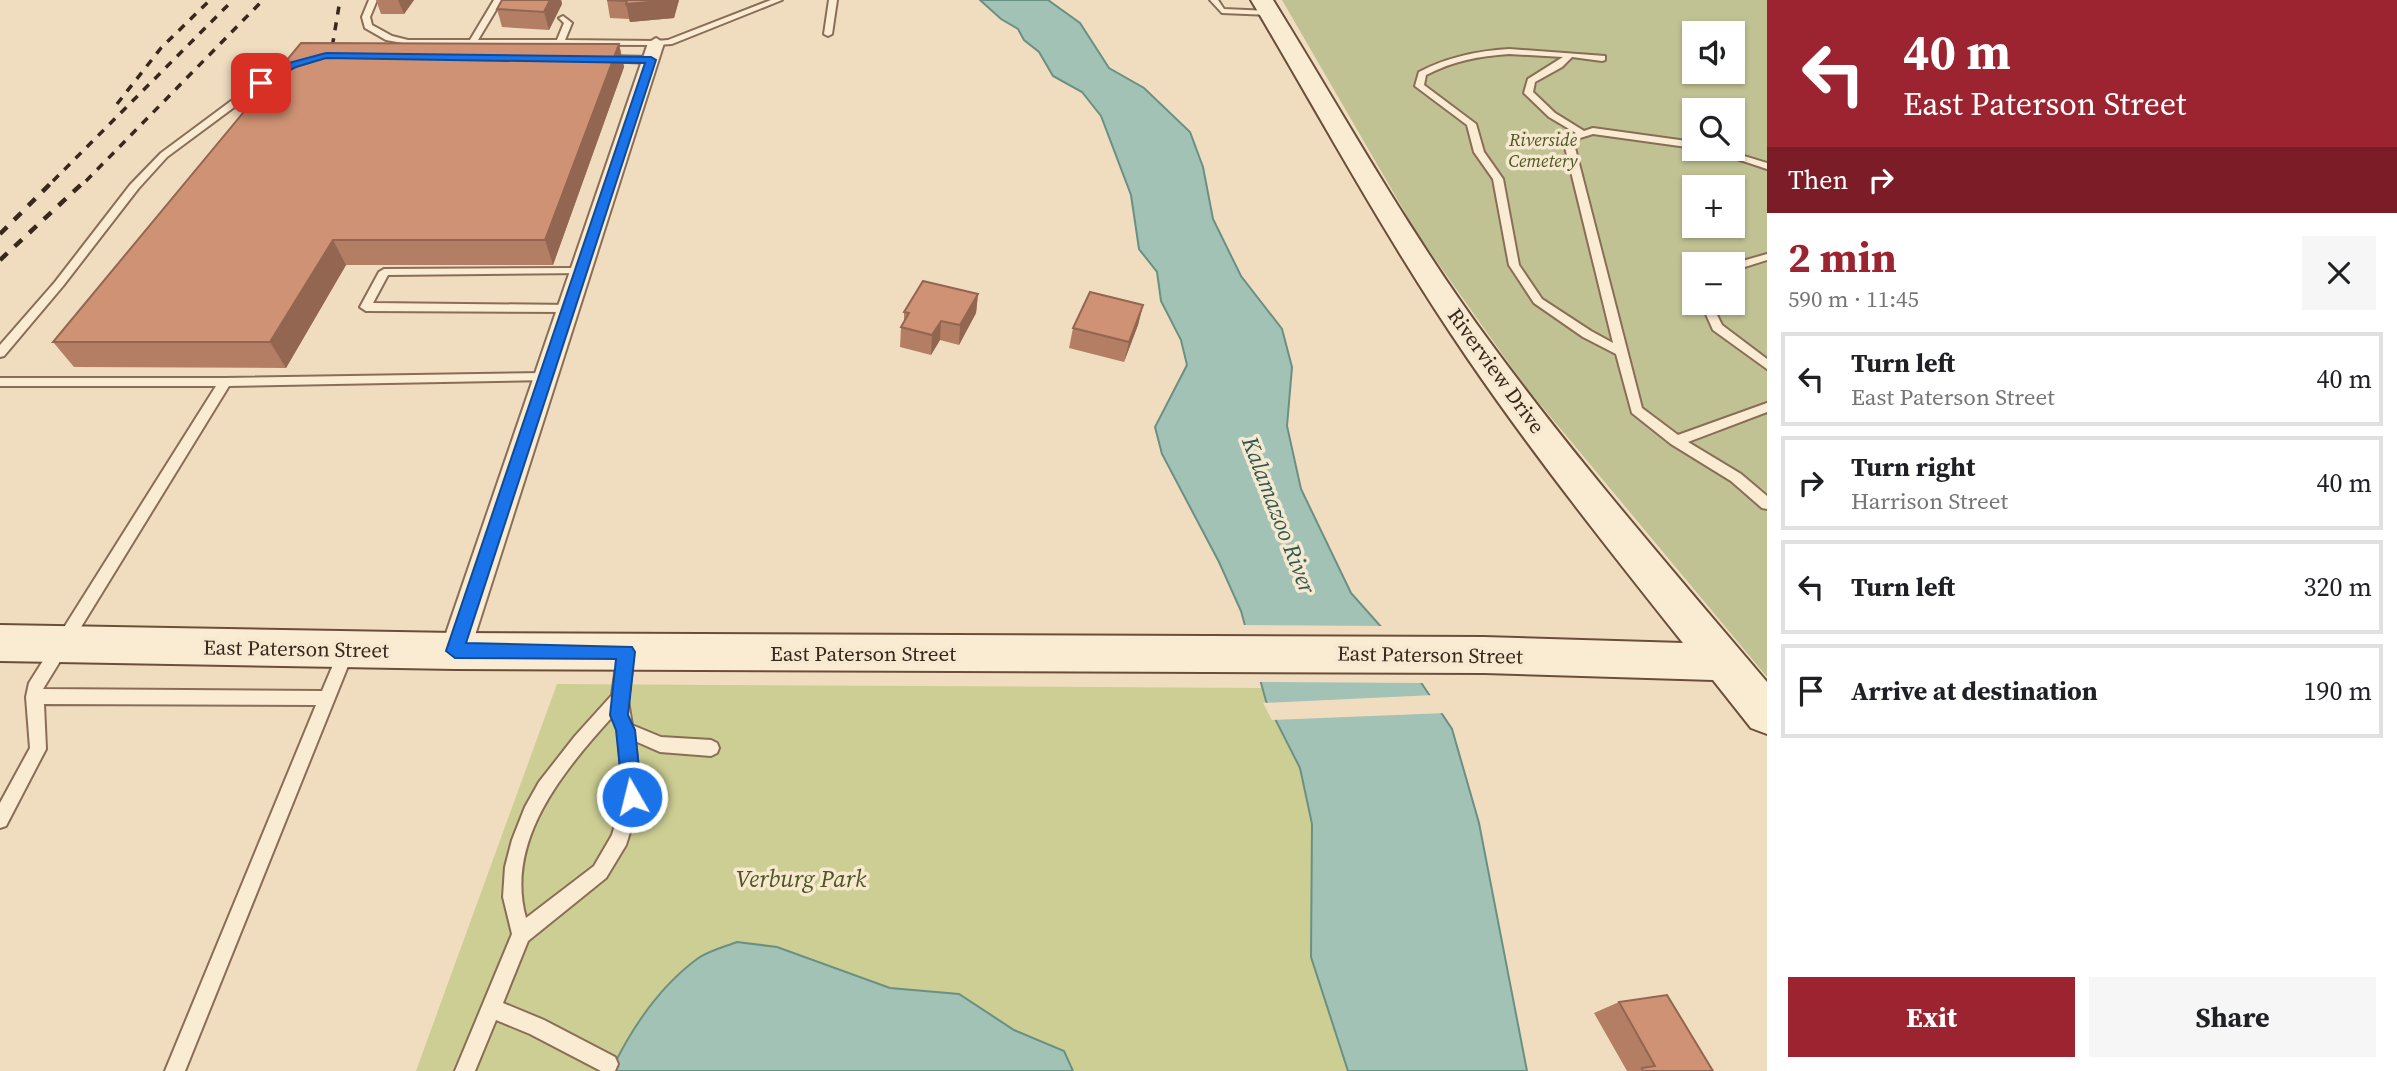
<!DOCTYPE html>
<meta charset="utf-8">
<style>
:root{--surface:#fff;--page:#f6f6f6;--text:#202124;--muted:#757577;--line:#e0e0e0;--accent:#9b2430}
body{margin:0;font-family:"Source Serif 4",serif;background:var(--page);color:var(--text);height:100vh;display:flex;flex-direction:column;font-size:26px;white-space:nowrap}
*{box-sizing:border-box;margin:0}
p{font-size:23px;color:var(--muted)}
.icon{flex:none;width:38px;height:38px;fill:none;stroke:currentColor;stroke-width:2;stroke-linecap:round;stroke-linejoin:round}
.map{position:relative;flex:1;overflow:hidden}
.details{display:flex;flex-direction:column;background:var(--surface);width:630px}
.details>*{flex:none}
.hud{background:#9b2430;color:#fff;overflow:hidden}
.controls{position:absolute;left:1682px;top:21px;display:grid;gap:14px}
.controls a{display:grid;place-items:center;width:63px;height:63px;border-radius:0px;background:var(--surface);box-shadow:0 2px 5px #0004;font-size:35px}
.pin{position:absolute;display:grid;place-items:center;width:60px;height:60px;color:#fff;margin:-30px;border-radius:14px;box-shadow:0 4px 10px #0006}
.me{position:absolute;width:77px;margin:-38px;rotate:352deg;stroke-linejoin:round;filter:drop-shadow(0 0 5px #0008)}
.turn{display:flex;align-items:center;gap:24px;height:147px;padding:0 21px;font-size:32px}
.turn .icon{width:91px;height:91px;stroke-width:2.5}
.turn b{display:block;font-size:49px;line-height:60px}
.then{display:flex;align-items:center;height:66px;padding:0 21px;background:#0003;gap:14px;font-size:26px}
.round{display:grid;place-items:center;flex:none;width:74px;height:74px;border-radius:0px;background:var(--page)}
.headline{display:flex;align-items:center;justify-content:space-between;height:119px;padding:0 21px}
h1{font-size:42px;font-weight:700;line-height:52px;color:var(--accent)}
.primary-button{display:flex;gap:14px;margin-top:auto;padding:14px 21px}
.primary-button a{flex:1;height:80px;border-radius:0px;background:var(--accent);color:#fff;font-size:28px;font-weight:700;line-height:80px;text-align:center}
.primary-button a+a{background:var(--page);color:var(--text)}
ul{padding:0;list-style:none}
li{display:flex;align-items:center;gap:21px;height:94px;margin:0 14px 10px;padding:0 7px;border:4px solid var(--line);border-radius:0px}
li div{flex:1}
li b{display:block;font-size:26px}
li em{font-style:normal}
main{display:flex;flex:1;min-height:0}
.map>svg:first-child{display:block}
.green{fill:#cdce93}
.cemetery{fill:#c1c293;fill-rule:evenodd}
.water{fill:#a3c2b6;stroke:#6a9083;stroke-width:2}
.pier{fill:#f0ddc0}
.lines{fill:none;stroke-linecap:round;stroke-linejoin:round}
.lane-casing{stroke:#8a6d57;stroke-width:4}
.street-casing{stroke:#8a6d57;stroke-width:4}
.secondary-casing{stroke:#6b4e3a;stroke-width:4}
.lane{fill:#faebd3;fill-rule:evenodd}
.street{fill:#faebd3;fill-rule:evenodd}
.secondary{fill:#faebd3;fill-rule:evenodd}
.rail-far1{stroke:#38271c;stroke-width:3.5;stroke-dasharray:8 8;stroke-linecap:butt}
.rail{stroke:#38271c;stroke-width:4.5;stroke-dasharray:10 10;stroke-linecap:butt}
.wall{fill:#b37e64}
.shaded-wall{fill:#926651}
.building{fill:#d09274;stroke:#926651;stroke-width:2}
.route{fill:#1a73e8;stroke:#114b97;stroke-width:2}
.labels{text-anchor:middle;stroke-width:7;stroke-linejoin:round;paint-order:stroke}
.far-park-label{font-size:18px;font-style:italic;fill:#4d5622;stroke:#f7e8d0}
.street-label{font-size:21px;fill:#38271c;stroke:#f7e8d0}
.water-label{font-size:23px;font-style:italic;fill:#2b5952;stroke:#f7e8d0}
.near-park-label{font-size:24px;font-style:italic;fill:#4d5622;stroke:#f7e8d0}
</style>
<main>
<div class="map">
<svg width="1767" height="1071" viewBox="0 0 1767 1071">
<rect width="100%" height="100%" fill="#f0ddc0"/>
<path class="green" d="M557 684 1263 688 1300 768 1312 824 1311 957 1348 1071H416Z"/>
<path class="cemetery" d="M1282 0H1767V677L1524 385 1418 235ZM1694 33H1732V72H1694ZM1694 110H1732V149H1694ZM1694 187H1732V226H1694ZM1694 264H1732V303H1694Z"/>
<path class="water" d="M980 0H1048L1080 23 1109 68 1144 88 1190 132 1203 167 1213 219 1241 276 1282 329 1292 367 1287 426 1301 489 1351 593 1392 639 1452 729 1479 823 1527 1071H1348L1311 957 1312 824 1300 768 1266 701 1241 611 1219 562 1162 454 1155 427 1187 365 1181 340 1161 301 1157 272 1139 249 1131 195 1101 116 1082 92 1053 76 1039 52 1024 40 1018 29 1001 19Z
M737 942 777 947 890 988 959 994 1014 1030 1064 1051 1073 1071H611C631 1029 658 988 697 959 708 951 724 947 737 942Z"/>
<path class="pier" d="M1241 625 1385 626 1426 683 1257 682Z
M1434 695 1446 713 1272 720 1263 703Z"/>
<g class="lines">
<defs>
<path id="lane" d="M369 0H377L370 17 372 25 392 36 408 40H470L494 0H502L478 40H557L564 23 559 18 563 16 572 23 565 40 656 41 668 40 771 0H782L672 44 656 45 408 44 386 40 365 28 362 17Z
M829 0H837L832 34 828 36 824 34Z
M1210 0H1218L1224 9 1270 11 1274 13 1270 15 1222 13Z
M1509 49 1605 56V60L1602 61 1572 57 1562 67 1535 82 1533 92 1555 113 1584 131 1593 128 1694 142V148L1593 134 1580 138 1574 144 1642 408 1678 435 1767 403V412L1688 442 1741 474 1767 496V509L1762 508 1731 481 1671 444 1632 413 1616 354 1583 337 1534 303 1509 265 1493 179 1474 152 1467 125 1415 86 1419 72C1448 57 1476 51 1509 49ZM1509 54 1563 57 1528 79 1524 93 1549 117 1576 133 1564 143 1613 343 1591 331 1542 299 1519 265 1503 179 1484 152 1476 124 1424 85 1426 75C1453 61 1479 56 1509 54Z
M606 56 651 57 655 60 651 63 603 61V57Z
M287 64 294 66 264 85 167 157 138 189 63 286 4 356 0 357V345L55 282 130 185 161 153 258 81Z
M1707 149H1721L1767 163V169Z
M1767 254V260L1732 271V264Z
M580 268 585 271 584 273 388 275 373 303 572 305 574 308 568 312 366 311 360 307 379 272 384 269Z
M1701 303H1711L1722 325 1767 359V369L1713 330Z
M545 373 549 374 551 377 549 380 229 386 43 689 322 691 341 646 346 644 351 646 354 651 185 1071H165L316 705 44 704 46 749 6 826 0 828V803L30 748 26 697 29 683 216 386H0V378H225Z
M626 646 631 648 634 653 628 701 632 725 661 737 711 740 717 743 719 748 717 753 711 756 660 752 635 741 641 797 626 845 606 878 528 941 503 1003 544 1020 615 1057 618 1064 615 1071H601L530 1034 496 1020 475 1071H455L512 934 503 897 505 867 512 840 525 807 539 782 575 736 612 695 618 653 621 648ZM613 716 618 730 623 797 612 835 594 866 526 918C504 840 565 769 613 716Z"/>
<path id="street" d="M656 38 664 43 470 651 466 660 455 664 444 660 440 651 648 43Z"/>
<path id="secondary" d="M1251 0H1273C1344 115 1411 236 1492 345 1578 462 1674 572 1767 682V734L1751 728 1713 680 1484 673 455 669 0 661V625L455 633 1484 637 1683 643C1609 550 1535 457 1468 359 1389 244 1322 120 1251 0Z"/>
</defs>
<use href="#lane" class="lane-casing"/>
<use href="#street" class="street-casing"/>
<use href="#secondary" class="secondary-casing"/>
<use href="#lane" class="lane"/>
<use href="#street" class="street"/>
<use href="#secondary" class="secondary"/>
<path class="rail-far1" d="M324 60 333 42 340 0
M117 104 161 48 210 0
M53 181 233 0
M86 181 263 0"/>
<path class="rail" d="M0 234 55 179
M0 260 87 179"/>
</g>
<path class="wall" d="M376 0H414L404 14H381Z
M502 0H561L562 4 549 30 502 27 497 9Z
M607 0H679L674 18 630 22 629 19 610 18Z
M619 44 624 67 553 265H346L286 368 74 367 53 342Z
M978 294 976 313 959 345 940 340 931 355 900 347 901 327 904 322V312Z
M1143 305 1138 325 1124 362 1069 348 1073 328Z
M1619 1002 1713 1071H1627L1594 1013Z"/>
<path class="shaded-wall" d="M398 0H414L404 14Z
M550 0H561L562 4 549 30 544 12Z
M671 0H679L674 18 630 22 626 4Z
M619 44 624 67 553 265 545 240Z
M333 240 346 265 286 368 270 342Z
M978 294 976 313 959 345 960 325Z
M1143 305 1138 325 1124 362 1129 342Z
M941 321 940 340 931 355 932 335Z"/>
<path class="building" d="M502 0H550L544 12 497 9Z
M607 0H671L626 4 627 1Z
M301 43 619 44 545 240H333L270 342H53Z
M923 281 978 294 960 325 941 321 932 335 901 327 909 313 904 312Z
M1090 292 1143 305 1129 342 1073 328Z
M1667 995 1713 1071H1643L1642 1068 1655 1066 1619 1002Z"/>
<path class="route" d="M326 53 651 57 656 60 466 643 632 647 635 652 628 715 635 730 642 797 639 803 632 806 626 803 623 797 616 730 610 715 616 659 455 658 446 651 645 63 326 58 296 67 264 85 256 83 289 63Z"/>
<g class="labels">
<g class="far-park-label">
<text x="1543" y="146">Riverside<tspan x="1543" dy="21">Cemetery</tspan></text>
</g>
<g class="street-label">
<text transform="translate(1496 371) rotate(54)" y="7">Riverview Drive</text>
<text transform="translate(296 649) rotate(1)" y="7">East Paterson Street</text>
<text x="863" y="661">East Paterson Street</text>
<text transform="translate(1430 655) rotate(1)" y="7">East Paterson Street</text>
</g>
<g class="water-label">
<text transform="translate(1279 515) rotate(69)" y="8">Kalamazoo River</text>
</g>
<g class="near-park-label">
<text x="801" y="887">Verburg Park</text>
</g>
</g>
</svg>
<div class="controls">
<a><svg class="icon" aria-label="sound" viewBox="0 0 24 24"><path d="M4 9h4l5-4v14l-5-4H4zM17 9q2 3 0 6"/></svg></a>
<a><svg class="icon" aria-label="search" viewBox="0 0 24 24"><circle cx="10" cy="10" r="6"/><path d="M15 15l6 6"/></svg></a>
<a>+</a>
<a>−</a>
</div>
<div class="pin" style="left:261px;top:83px;background:#d93025"><svg class="icon" aria-label="arrive" viewBox="0 0 24 24"><path d="M6 21V4h12l-3 4 3 4H6"/></svg></div>
<svg class="me" style="left:632px;top:797px" viewBox="-20 -20 40 40"><circle r="17" fill="#1a73e8" stroke="#fff" stroke-width="3"/><path d="M0-11L8 9 0 5-8 9z" fill="#fff"/></svg>
</div>
<section class="details">
<div class="hud">
<div class="turn"><svg class="icon" aria-label="left" viewBox="0 0 24 24"><path d="M17 20v-9H6M10 6l-5 5 5 5"/></svg><div><b>40 m</b>East Paterson Street</div></div>
<div class="then">Then<svg class="icon" aria-label="right" viewBox="0 0 24 24"><path d="M7 20v-9h11M14 6l5 5-5 5"/></svg></div>
</div>
<div class="headline"><div><h1>2 min</h1><p>590 m · 11:45</p></div><a class="round"><svg class="icon" aria-label="close" viewBox="0 0 24 24"><path d="M6 6l12 12M18 6L6 18"/></svg></a></div>
<ul>
<li><svg class="icon" aria-label="left" viewBox="0 0 24 24"><path d="M17 20v-9H6M10 6l-5 5 5 5"/></svg><div><b>Turn left</b><p>East Paterson Street</p></div><em>40 m</em></li>
<li><svg class="icon" aria-label="right" viewBox="0 0 24 24"><path d="M7 20v-9h11M14 6l5 5-5 5"/></svg><div><b>Turn right</b><p>Harrison Street</p></div><em>40 m</em></li>
<li><svg class="icon" aria-label="left" viewBox="0 0 24 24"><path d="M17 20v-9H6M10 6l-5 5 5 5"/></svg><div><b>Turn left</b></div><em>320 m</em></li>
<li><svg class="icon" aria-label="arrive" viewBox="0 0 24 24"><path d="M6 21V4h12l-3 4 3 4H6"/></svg><div><b>Arrive at destination</b></div><em>190 m</em></li>
</ul>
<div class="primary-button"><a>Exit</a><a>Share</a></div>
</section>
</main>
